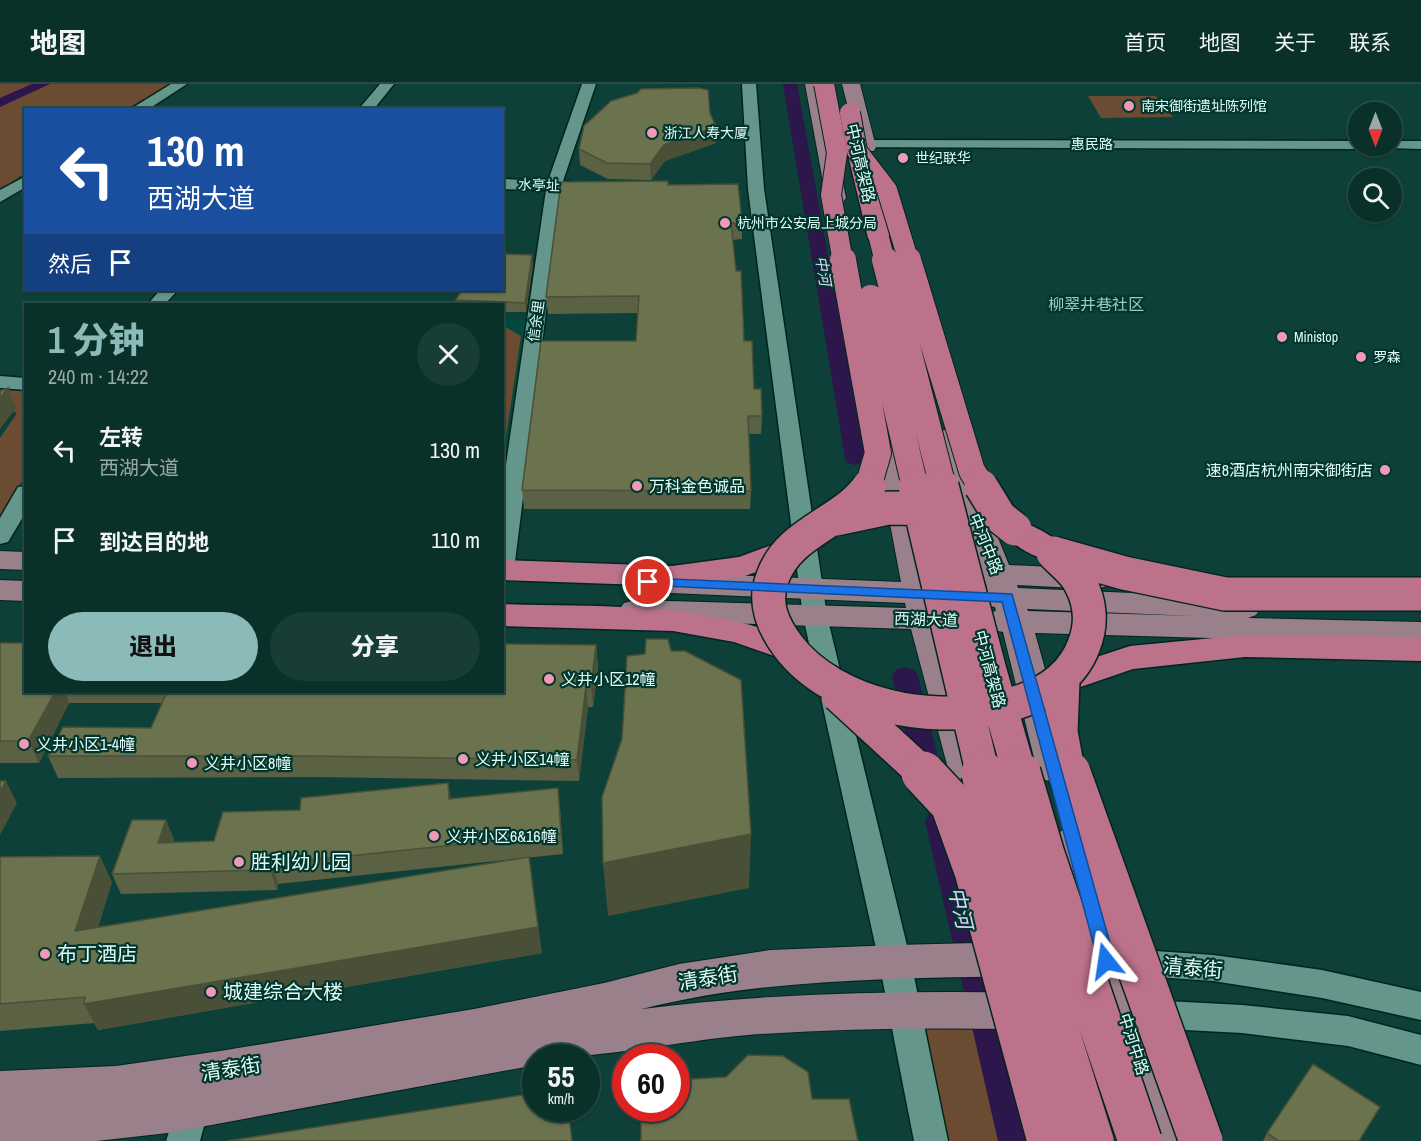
<!DOCTYPE html>
<html lang="zh">
<meta charset="utf-8">
<style>
:root{--surface:#0a302a;--page:#183c36;--text:#f1f3f6;--muted:#99a9a8;--line:#2a4b47;--accent:#8bbbb9}
body{margin:0;font-family:"Archivo Narrow","Noto Sans SC",sans-serif;background:var(--page);color:var(--text);height:100vh;display:flex;flex-direction:column;font-size:22px;white-space:nowrap}
*{box-sizing:border-box;margin:0}
p{font-size:20px;color:var(--muted)}
.icon{flex:none;width:33px;height:33px;fill:none;stroke:currentColor;stroke-width:2;stroke-linecap:round;stroke-linejoin:round}
.map{position:relative;flex:1;overflow:hidden}
.sheet{position:absolute;left:24px;top:219px;width:480px;height:390px;display:flex;flex-direction:column;background:var(--surface);border-radius:0px;box-shadow:0 2px 4px #0004,0 0 0 2px var(--line)}
.sheet>*{flex:none}
.guide{position:absolute;left:24px;top:24px;width:480px;height:183px;border-radius:0px;box-shadow:0 2px 4px #0004,0 0 0 2px var(--line);background:#1a4fa0;color:#fff;overflow:hidden}
.needle{width:39px;rotate:180deg}
.tools{position:absolute;left:1348px;top:18px;display:grid;gap:12px}
.tools a{display:grid;place-items:center;width:54px;height:54px;border-radius:50%;background:var(--surface);box-shadow:0 2px 4px #0004,0 0 0 2px var(--line);font-size:30px}
.speed{position:absolute;left:522px;top:960px;display:flex;gap:12px;font-size:30px;font-weight:700;text-align:center}
.speed>*{display:grid;place-content:center;width:78px;height:78px;border-radius:50%;background:var(--surface);box-shadow:0 2px 4px #0004,0 0 0 2px var(--line);line-height:1}
.speed small{font-size:15px;font-weight:400}
.speed .limit{border:9px solid #d22;background:#fff;color:#111}
.pin{position:absolute;display:grid;place-items:center;width:51px;height:51px;color:#fff;margin:-26px;border:3px solid #fff;border-radius:50%;box-shadow:0 2px 6px #0007}
.me{position:absolute;width:66px;margin:-33px;rotate:345deg;stroke-linejoin:round;filter:drop-shadow(0 0 4px #0008)}
.turn{display:flex;align-items:center;gap:21px;height:126px;padding:0 24px;font-size:27px}
.turn .icon{width:78px;height:78px;stroke-width:2.5}
.turn b{display:block;font-size:42px;line-height:51px}
.then{display:flex;align-items:center;height:57px;padding:0 24px;background:#0003;gap:12px;font-size:22px}
.round{display:grid;place-items:center;flex:none;width:63px;height:63px;border-radius:32px;background:var(--page)}
.head{display:flex;align-items:center;justify-content:space-between;height:102px;padding:0 24px}
h1{font-size:36px;font-weight:800;line-height:45px;color:var(--accent)}
.primary-button{display:flex;gap:12px;margin-top:auto;padding:12px 24px}
.primary-button a{flex:1;height:69px;border-radius:36px;background:var(--accent);color:#111;font-size:24px;font-weight:800;line-height:69px;text-align:center}
.primary-button a+a{background:var(--page);color:var(--text)}
ul{padding:0;list-style:none}
li{display:flex;align-items:center;gap:18px;height:90px;padding:0 24px}
li div{flex:1}
li b{display:block;font-size:22px}
li em{font-style:normal}
header{display:flex;align-items:center;gap:36px;box-sizing:border-box;height:84px;padding:0 30px;background:var(--surface);border-bottom:2px solid var(--line)}
header strong{font-size:28px}
nav{display:flex;gap:33px;margin-inline-start:auto;font-size:21px}
.map>svg:first-child{display:block}
.built{fill:#03493e}
.green{fill:#6b4c33}
.lines{fill:none;stroke-linecap:round;stroke-linejoin:round}
.canal{fill:#2c164b;fill-rule:evenodd}
.minor-casing{stroke:#00251f;stroke-width:3}
.major-casing{stroke:#00251f;stroke-width:2}
.highway-casing{stroke:#00251f;stroke-width:3}
.minor{fill:#65968b;fill-rule:evenodd}
.major{fill:#99808b;fill-rule:evenodd}
.highway{fill:#bc728b;fill-rule:evenodd}
.highway-bridge-far3-casing{stroke:#00251f;stroke-width:22;stroke-linecap:butt}
.highway-bridge-far2-casing{stroke:#00251f;stroke-width:28;stroke-linecap:butt}
.highway-bridge-far1-casing{stroke:#00251f;stroke-width:36;stroke-linecap:butt}
.highway-bridge-casing{stroke:#00251f;stroke-width:46;stroke-linecap:butt}
.highway-bridge-far3{stroke:#bc728b;stroke-width:20}
.highway-bridge-far2{stroke:#bc728b;stroke-width:26}
.highway-bridge-far1{stroke:#bc728b;stroke-width:33}
.highway-bridge{stroke:#bc728b;stroke-width:43}
.wall{fill:#5b6243}
.shaded-wall{fill:#4a5037}
.building{fill:#6a724e;stroke:#4a5037;stroke-width:1.5}
.route{fill:#1a73e8;stroke:#114b97;stroke-width:1.5}
.poi-dot{fill:#f09ab6;stroke:#00362e;stroke-width:2}
.labels{text-anchor:middle;stroke-width:4.5;stroke-linejoin:round;paint-order:stroke}
.far-poi-label{font-size:14px;fill:#e2fbf5;stroke:#00362e;text-anchor:start}
.far-street-label{font-size:14px;fill:#e2fbf5;stroke:#00362e}
.far-water-label{font-size:15px;font-style:italic;fill:#e0d6fa;stroke:#00362e}
.street-label{font-size:16px;fill:#e2fbf5;stroke:#00362e}
.far-quarter-label{font-size:16px;fill:#99cbc0;stroke:#00362e}
.poi-label{font-size:16px;fill:#e2fbf5;stroke:#00362e;text-anchor:start}
.near-poi-label{font-size:20px;fill:#e2fbf5;stroke:#00362e;text-anchor:start}
.near-street-label{font-size:20px;fill:#e2fbf5;stroke:#00362e}
.near-water-label{font-size:21px;font-style:italic;fill:#e0d6fa;stroke:#00362e}
</style>
<header>
<strong>地图</strong>
<nav><a>首页</a><a>地图</a><a>关于</a><a>联系</a></nav>
</header>
<div class="map">
<svg width="1421" height="1057" viewBox="0 0 1421 1057">
<rect width="100%" height="100%" fill="#0d4038"/>
<path class="built" d="M503 234 531 236 510 377H503Z"/>
<path class="green" d="M0 0H171L126 25 26 26 25 89 0 106Z
M1088 12H1156L1173 33 1101 34Z
M502 241 521 252 503 373H502Z
M0 305 25 307V392L0 436V354L17 329 0 323Z
M904 926 1015 931 1043 1057H930Z"/>
<g class="lines">
<path class="canal" d="M32 0H50L0 23V14Z
M783 0H797L865 375 862 379 855 381 848 379 845 375Z
M905 583 914 586 918 592 944 698 940 705 930 708 920 705 916 698 892 592 896 586Z
M939 726 949 729 953 737 1032 1057H998L925 737 929 729Z"/>
<defs>
<path id="minor" d="M171 0H187L147 26H129Z
M380 0H394L373 26H358Z
M582 0H596L563 97 575 99 578 102 575 105 561 106 515 478 512 483 504 485 502 408 546 106 502 105V95L548 97Z
M742 0H756L764 105 827 532 911 878 948 1057H914L879 878 803 532 748 105Z
M842 56 1359 57V62H1366L1359 65 837 63 835 60Z
M1392 57H1421V65L1387 64 1385 62H1392Z
M26 92V103L0 118V106Z
M160 206H178L165 220H148Z
M0 292 26 294V306L0 304Z
M26 402V428L8 458 0 460V434L18 403Z
M1127 865 1213 871 1322 886 1421 908V936L1322 914 1213 897 1127 891 1116 887 1111 878 1116 869Z
M1147 916 1242 921 1348 932 1421 951V981L1348 962 1242 949 1147 944 1136 940 1131 930 1136 920Z
M192 1008 204 1013 209 1024 200 1057H166L180 1013Z"/>
<path id="major" d="M805 0H823L846 114 843 118H829L826 114Z
M842 0H860L876 63 874 67H860L858 63Z
M883 325 892 327 896 333 932 500 950 503 955 510 950 517 937 520 938 525 956 529 961 536 956 543 943 546 986 692 981 701 968 705 955 701 950 692 911 545 635 536 624 533 619 526 624 519 635 516 906 524 905 519 647 508 636 505 632 498 636 491 647 488 901 498 870 333 874 327Z
M949 345 958 347 962 353 977 402 1009 481 1096 485 1107 488 1111 495 1107 502 1096 505 1017 501 1018 504 1245 514 1256 517 1261 524 1256 531 1248 534 1421 538V560L1035 549 1073 686 1068 695 1055 699 1042 695 1037 686 1003 548 984 544 979 537 984 530 996 527 995 523 978 520 973 513 978 506 987 503 949 402 936 353 940 347ZM1027 525 1194 532 1028 527Z
M0 467 26 468V486L0 485Z
M0 496 26 497V517L0 516Z
M1074 742 1087 747 1093 757 1126 877 1189 1057H1143L1108 947C988 944 868 942 748 951 677 957 607 974 536 974V981L168 1049 97 1057H0V987L116 982 220 967 474 925 604 899 679 880 770 866 895 861 1019 858 1081 859 1055 757 1061 747ZM1019 892 1091 894 1096 910C944 906 793 906 642 925 765 894 893 895 1019 892Z"/>
<path id="highway" d="M857 61 864 63 867 67 890 154 887 159 879 161 871 159 868 154 847 67 850 63Z
M1015 436C1032 440 1059 454 1069 469L1064 476C1044 481 1011 462 1000 445L1004 438Z
M791 454 802 457 807 464 802 471 745 492 672 502 502 496V476L672 482 739 473Z
M502 520C593 523 686 518 773 548 786 552 801 554 808 566L803 574 791 578 734 558 673 547 502 542Z
M1245 551 1421 553V577L1245 573 1133 585 1063 609 1051 606 1046 597 1051 588 1130 562Z"/>
</defs>
<use href="#minor" class="minor-casing"/>
<use href="#major" class="major-casing"/>
<use href="#highway" class="highway-casing"/>
<use href="#minor" class="minor"/>
<use href="#major" class="major"/>
<use href="#highway" class="highway"/>
<defs>
<path id="highway-bridge-far3" d="M824 0 837 69 831 111 843 178
M850 29 857 67 887 106 909 178
M879 154 885 178"/>
<path id="highway-bridge-far2" d="M843 176 878 369 868 403
M885 176 943 403
M908 176 972 387 982 403
M871 214 915 403"/>
<path id="highway-bridge-far1" d="M869 402C844 439 788 447 772 495 763 520 773 542 788 562 811 593 851 613 888 622 949 638 1059 630 1084 561 1092 541 1091 519 1080 499 1074 487 1062 479 1053 469
M915 402 983 691
M942 402 990 587 1020 691
M981 402 1000 433 1015 445
M836 435 888 424 942 425
M1053 469 1124 489 1225 510H1421
M1063 597 1061 648 1069 691
M838 611 925 691"/>
<path id="highway-bridge" d="M923 689 952 720 976 787 1049 1057
M983 689 1001 768 1092 1057
M1019 689 1043 771 1140 1057
M1069 689 1201 1057"/>
</defs>
<use href="#highway-bridge-far3" class="highway-bridge-far3-casing"/>
<use href="#highway-bridge-far2" class="highway-bridge-far2-casing"/>
<use href="#highway-bridge-far1" class="highway-bridge-far1-casing"/>
<use href="#highway-bridge" class="highway-bridge-casing"/>
<use href="#highway-bridge-far3" class="highway-bridge-far3"/>
<use href="#highway-bridge-far2" class="highway-bridge-far2"/>
<use href="#highway-bridge-far1" class="highway-bridge-far1"/>
<use href="#highway-bridge" class="highway-bridge"/>
</g>
<path class="wall" d="M710 29 716 43V59L665 77 651 96 608 95 580 81 579 65Z
M668 101 742 139V155L732 156 744 257 754 305 762 332 761 350H749L751 407 750 425H524L522 406 636 257 638 229 548 230 546 213Z
M533 181 526 228H502V220H457L456 216Z
M0 559 26 608H502L596 561 598 583 593 623H588L579 697 316 693 58 694 48 672 151 644 162 619H69L39 679H0Z
M451 715 560 724 563 770 278 800 277 806 121 810 112 790 166 736 174 756 173 758 214 757 300 726Z
M0 773 112 798 98 843 542 869 98 946 94 939 0 947Z
M1267 1049 1359 1057H1263Z"/>
<path class="shaded-wall" d="M716 43V59L665 77 651 96 650 80 664 61Z
M532 171 533 181 526 228 525 219Z
M8 304 16 324 0 345V314Z
M596 561 598 583 593 623 591 602Z
M586 602 588 623 579 697 577 676Z
M55 608H65L69 619 39 679 28 657Z
M6 697 17 719 0 751V708Z
M448 699 452 719 449 715Z
M558 704 560 724 563 770 561 750Z
M166 736 174 756 166 779 158 759Z
M751 750 749 804 608 832 603 779Z
M100 772 112 798 89 873 75 847Z
M529 773 542 869 98 946 84 920Z
M272 780 278 800 277 806 270 786Z"/>
<path class="building" d="M699 4 708 6 710 29 716 43 664 61 650 80 607 79 579 65 584 42 611 17 637 9 641 5Z
M668 97V101L738 100 742 139H731L736 187H741L744 257H752L754 305H761L762 332H748L751 407 522 406 541 257H636L639 212 546 213 561 98Z
M502 170 532 171 525 219 456 216 462 206H502Z
M8 304 0 314V307Z
M646 555H668L671 567H685L741 596 751 750 603 779 602 713 622 655 627 572 645 570Z
M0 559H26V608H55L28 657H0Z
M502 560 596 561 591 602H586L577 676 309 672H48L63 643 151 644 167 608H502Z
M0 697H6L0 708Z
M448 699 449 715 558 704 561 750 272 780 270 786 112 790 132 736H166L158 759 214 757 223 728 300 726 301 714Z
M100 772 75 847 529 773 538 843 84 920 85 913 0 920V773Z
M748 971 783 972 808 988 812 1015H849L858 1057H641V1034L645 1024H676V996L726 993Z
M1313 980 1380 1023 1359 1057H1279L1267 1049Z
M536 1009V1024H568L572 1057H227Z"/>
<path class="route" d="M648 494 1012 510 1115 877 1113 882 1106 884 1100 882 1098 877 1002 518 643 501 641 498 643 495Z"/>
<g class="poi-dot">
<circle cx="1129" cy="22" r="6"/>
<circle cx="652" cy="49" r="6"/>
<circle cx="903" cy="74" r="6"/>
<circle cx="725" cy="139" r="6"/>
<circle cx="1282" cy="253" r="6"/>
<circle cx="1361" cy="273" r="6"/>
<circle cx="1385" cy="386" r="6"/>
<circle cx="637" cy="402" r="6"/>
<circle cx="549" cy="595" r="6"/>
<circle cx="24" cy="660" r="6"/>
<circle cx="463" cy="675" r="6"/>
<circle cx="192" cy="679" r="6"/>
<circle cx="434" cy="752" r="6"/>
<circle cx="239" cy="778" r="6"/>
<circle cx="45" cy="870" r="6"/>
<circle cx="211" cy="908" r="6"/>
</g>
<g class="labels">
<g class="far-poi-label">
<text x="1141" y="27">南宋御街遗址陈列馆</text>
<text x="664" y="54">浙江人寿大厦</text>
<text x="915" y="79">世纪联华</text>
<text x="737" y="144">杭州市公安局上城分局</text>
<text x="1294" y="258">Ministop</text>
<text x="1373" y="278">罗森</text>
</g>
<g class="far-street-label">
<text x="1092" y="65">惠民路</text>
<text transform="translate(539 101) rotate(2)" y="5">水亭址</text>
<text transform="translate(536 237) rotate(-82)" y="5">信余里</text>
</g>
<g class="far-water-label">
<text transform="translate(823 187) rotate(80)" y="5">中河</text>
</g>
<g class="street-label">
<text transform="translate(861 79) rotate(77)" y="6">中河高架路</text>
<text transform="translate(986 460) rotate(68)" y="6">中河中路</text>
<text transform="translate(926 535) rotate(2)" y="6">西湖大道</text>
<text transform="translate(990 585) rotate(75)" y="6">中河高架路</text>
<text transform="translate(1134 960) rotate(72)" y="6">中河中路</text>
</g>
<g class="far-quarter-label">
<text x="1096" y="226">柳翠井巷社区</text>
</g>
<g class="poi-label">
<text x="1373" y="392" text-anchor="end">速8酒店杭州南宋御街店</text>
<text x="649" y="408">万科金色诚品</text>
<text x="561" y="601">义井小区12幢</text>
<text x="36" y="666">义井小区1-4幢</text>
<text x="475" y="681">义井小区14幢</text>
<text x="204" y="685">义井小区8幢</text>
<text x="446" y="758">义井小区6&amp;16幢</text>
</g>
<g class="near-poi-label">
<text x="251" y="785">胜利幼儿园</text>
<text x="57" y="877">布丁酒店</text>
<text x="223" y="915">城建综合大楼</text>
</g>
<g class="near-street-label">
<text transform="translate(1193 884) rotate(5)" y="7">清泰街</text>
<text transform="translate(708 894) rotate(-9)" y="7">清泰街</text>
<text transform="translate(231 985) rotate(-9)" y="7">清泰街</text>
</g>
<g class="near-water-label">
<text transform="translate(960 824) rotate(77)" y="7">中河</text>
</g>
</g>
</svg>
<div class="tools">
<a><svg class="needle" viewBox="-14 -14 28 28"><path d="M0-13l5 13h-10z" fill="#e53935"/><path d="M0 13l5-13h-10z" fill="#99a9a8"/></svg></a>
<a><svg class="icon" aria-label="search" viewBox="0 0 24 24"><circle cx="10" cy="10" r="6"/><path d="M15 15l6 6"/></svg></a>
</div>
<div class="speed"><div>55<small>km/h</small></div><div class="limit">60</div></div>
<div class="pin" style="left:648px;top:498px;background:#d93025"><svg class="icon" aria-label="arrive" viewBox="0 0 24 24"><path d="M6 21V4h12l-3 4 3 4H6"/></svg></div>
<svg class="me" style="left:1106px;top:877px" viewBox="-20 -20 40 40"><path d="M0-17L14 15 0 8-14 15z" fill="#1a73e8" stroke="#fff" stroke-width="4"/></svg>
<div class="guide">
<div class="turn"><svg class="icon" aria-label="left" viewBox="0 0 24 24"><path d="M17 20v-9H6M10 6l-5 5 5 5"/></svg><div><b>130 m</b>西湖大道</div></div>
<div class="then">然后<svg class="icon" aria-label="arrive" viewBox="0 0 24 24"><path d="M6 21V4h12l-3 4 3 4H6"/></svg></div>
</div>
<section class="sheet">
<div class="head"><div><h1>1 分钟</h1><p>240 m · 14:22</p></div><a class="round"><svg class="icon" aria-label="close" viewBox="0 0 24 24"><path d="M6 6l12 12M18 6L6 18"/></svg></a></div>
<ul>
<li><svg class="icon" aria-label="left" viewBox="0 0 24 24"><path d="M17 20v-9H6M10 6l-5 5 5 5"/></svg><div><b>左转</b><p>西湖大道</p></div><em>130 m</em></li>
<li><svg class="icon" aria-label="arrive" viewBox="0 0 24 24"><path d="M6 21V4h12l-3 4 3 4H6"/></svg><div><b>到达目的地</b></div><em>110 m</em></li>
</ul>
<div class="primary-button"><a>退出</a><a>分享</a></div>
</section>
</div>
